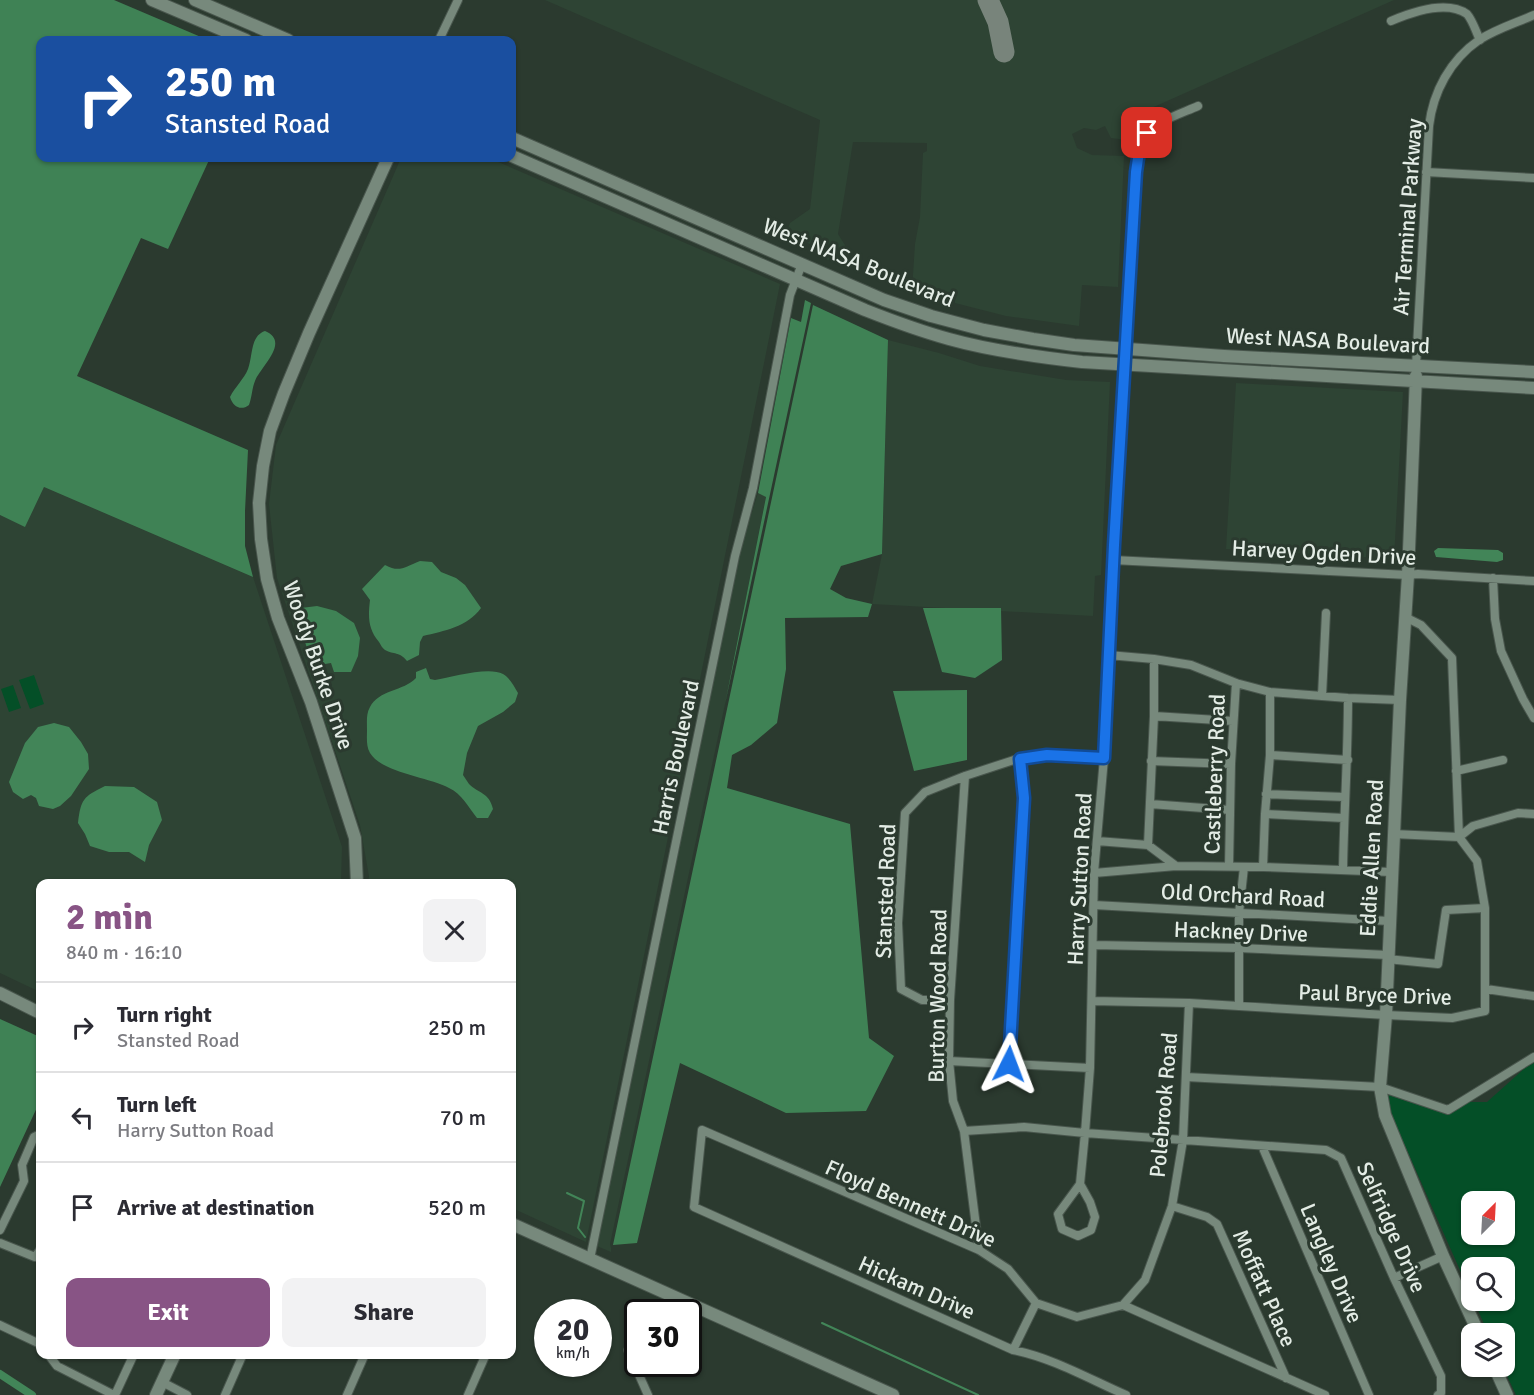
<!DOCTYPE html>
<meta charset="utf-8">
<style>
:root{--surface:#fff;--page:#f2f2f3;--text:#2b2b33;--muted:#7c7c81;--line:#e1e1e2;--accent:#885485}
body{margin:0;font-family:Signika,sans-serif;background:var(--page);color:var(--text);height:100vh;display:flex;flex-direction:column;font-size:22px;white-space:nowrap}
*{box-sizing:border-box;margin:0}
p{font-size:20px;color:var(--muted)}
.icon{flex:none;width:33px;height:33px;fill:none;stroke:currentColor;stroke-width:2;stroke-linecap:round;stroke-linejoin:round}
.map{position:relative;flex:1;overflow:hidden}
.panel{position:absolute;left:36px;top:879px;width:480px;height:480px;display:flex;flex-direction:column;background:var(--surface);border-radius:12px;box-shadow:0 2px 4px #0004}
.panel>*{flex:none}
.hud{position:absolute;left:36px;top:36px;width:480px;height:126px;border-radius:12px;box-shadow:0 2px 4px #0004;background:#1a4fa0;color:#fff;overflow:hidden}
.needle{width:39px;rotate:24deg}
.buttons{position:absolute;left:1461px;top:1191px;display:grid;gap:12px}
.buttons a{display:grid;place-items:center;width:54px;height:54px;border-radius:12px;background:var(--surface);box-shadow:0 2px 4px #0004;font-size:30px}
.speed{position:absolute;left:534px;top:1299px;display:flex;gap:12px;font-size:30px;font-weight:700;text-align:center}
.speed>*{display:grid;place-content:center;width:78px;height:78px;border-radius:50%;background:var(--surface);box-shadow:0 2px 4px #0004;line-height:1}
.speed small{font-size:15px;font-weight:400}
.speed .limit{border:3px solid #111;border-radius:9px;background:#fff;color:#111}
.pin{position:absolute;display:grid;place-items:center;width:51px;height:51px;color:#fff;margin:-26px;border-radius:12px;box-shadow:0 3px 9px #0006}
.me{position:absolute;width:66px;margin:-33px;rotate:3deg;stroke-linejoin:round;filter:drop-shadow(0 0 4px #0008)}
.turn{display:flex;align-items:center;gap:21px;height:126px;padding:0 30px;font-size:27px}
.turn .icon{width:78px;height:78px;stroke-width:2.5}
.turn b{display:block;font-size:42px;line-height:51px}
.round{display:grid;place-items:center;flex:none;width:63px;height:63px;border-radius:12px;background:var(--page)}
.overview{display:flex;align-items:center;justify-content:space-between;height:102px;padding:0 30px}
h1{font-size:36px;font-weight:700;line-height:45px;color:var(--accent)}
.action{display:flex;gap:12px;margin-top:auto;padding:12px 30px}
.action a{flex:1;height:69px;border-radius:12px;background:var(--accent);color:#fff;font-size:24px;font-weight:700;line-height:69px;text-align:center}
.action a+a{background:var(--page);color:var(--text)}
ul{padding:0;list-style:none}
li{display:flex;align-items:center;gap:18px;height:90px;padding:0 30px;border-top:2px solid var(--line)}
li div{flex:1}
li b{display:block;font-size:22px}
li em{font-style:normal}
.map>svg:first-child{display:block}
.built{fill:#2e4434}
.green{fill:#044f27;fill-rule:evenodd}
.forest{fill:#3f8255}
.water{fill:#428558}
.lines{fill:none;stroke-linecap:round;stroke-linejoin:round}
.stream{stroke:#428558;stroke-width:2}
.canal{stroke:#428558;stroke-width:8}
.taxiway{stroke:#78847b;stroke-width:21}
.street-casing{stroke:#49564d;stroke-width:10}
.secondary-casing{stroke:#49564d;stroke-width:14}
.street{stroke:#77897c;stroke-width:8}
.secondary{stroke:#77897c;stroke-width:12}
.route-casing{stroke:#114b97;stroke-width:15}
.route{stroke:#1a73e8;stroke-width:10}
.labels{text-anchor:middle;stroke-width:6;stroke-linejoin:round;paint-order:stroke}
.street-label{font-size:22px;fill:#e3ece5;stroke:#2b3a2f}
</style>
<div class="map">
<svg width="1534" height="1395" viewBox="0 0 1534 1395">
<rect width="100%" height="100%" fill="#2b3a2f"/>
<path class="built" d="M545 0H1394L1138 114 1131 119 1127 125 1126 140 1111 138 1105 126 1096 130 1084 128 1072 134 1077 148 1092 155 1124 156 1118 287 1082 285 1079 326 1006 316 955 303V293L912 290 915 244 920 217 923 153 927 151V143L853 142 838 234 848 250 844 261 832 256 828 260 812 252V245L786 233 790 223 810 209 820 120Z
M401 158H489L780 284 586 1242 512 1208V884L368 883 369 876 360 825 277 578 269 504 276 445Z
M888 340 939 353 980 366 1066 380 1110 382 1101 575 1095 576 1093 616 872 604 882 554Z
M1236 383 1403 392 1394 559 1226 549Z
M44 487 253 577 342 847 341 883 40 884V992L0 973V515L25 526Z
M758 493 766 496 725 704 610 1244 611 1248V1252L597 1246 729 607 738 556Z"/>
<path class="green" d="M34 675 44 704 30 709 19 680Z
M13 685 21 708 9 712 1 689Z
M1534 1063V1395H1516L1503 1367 1504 1366V1334L1488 1333 1474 1301 1504 1300V1268H1472L1471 1295 1387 1105 1385 1094 1446 1114H1449L1469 1102H1487L1525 1068ZM1472 1202H1504V1234H1472Z"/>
<path class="forest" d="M0 0H114L208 40H40V158H210L168 249 141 238 77 376 248 450 245 511V546L253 577 44 487 25 527 0 515Z
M805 300 811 303 725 704 766 497 758 493 791 318 801 322Z
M813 305 888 340 882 554 841 566 830 589 846 598 872 604 868 617 785 618 786 669 777 723 751 745 732 755 727 788 850 824 869 1038 894 1056 866 1111 786 1113 680 1063 637 1243 613 1245Z
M317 606 336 611 354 623 360 638 358 656 351 672H334L331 663 313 666 300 627 301 608Z
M923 608H1001L1002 660 975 678 942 672Z
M967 690V760L914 771 893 691Z
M0 1019 40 1037V1101L0 1187Z"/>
<path class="water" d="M265 331C291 342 260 367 255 381 252 388 252 397 249 405 241 411 233 407 230 397 235 387 244 379 248 369 253 356 250 336 265 331Z
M1438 548 1498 550 1503 553V560L1497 562 1436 557 1434 551Z
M420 561 432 562 441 572 456 578 465 585 481 608C467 627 444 631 423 636L420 642 419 655 407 661C399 651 394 655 385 650 382 648 381 645 379 642 368 629 368 617 370 600L362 589 385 565C400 573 404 567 420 561Z
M426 668 430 679 435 680C452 677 489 666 503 674 510 678 514 686 518 693L515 702 503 712 478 726 467 753 463 775C465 778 467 781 469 784 479 794 489 792 493 809L488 818H477C469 808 462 794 449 788 429 777 382 773 370 753 366 746 367 738 367 730 367 722 366 714 370 707 378 690 404 691 416 678V672Z
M54 723 69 727 81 742 88 754 89 769 71 796 60 806 53 809 39 806 36 798 31 795 23 799 13 792 9 782 25 743 38 727Z
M105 786 134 787 157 802 162 820 149 845 145 862 129 852H109L90 846 85 834 78 823C81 799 83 797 105 786Z"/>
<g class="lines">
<path class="stream" d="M567 1193 584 1201 578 1228 585 1237
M822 1323 978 1395"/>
<path class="canal" d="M0 1374 32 1395"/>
<path class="taxiway" d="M988 0 998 22 1004 52"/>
<defs>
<path id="street" d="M1391 21C1412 12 1447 0 1467 14 1473 21 1476 32 1480 40
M439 40 458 0
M1426 172 1534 178
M1416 366 1429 126C1433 92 1450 60 1479 40 1496 29 1516 23 1534 15
M1113 560 1408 575 1418 574 1534 581
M1493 578 1495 619 1501 651 1523 699 1534 718
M1108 655 1154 659 1191 665 1236 683 1270 692 1348 698 1400 700
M1322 696 1326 613
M1154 716 1233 721
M1270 755 1348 760
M1151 761 1231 764
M1456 771 1503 760
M965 776 950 1000 949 1061 953 1101 964 1131 979 1250
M1266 794 1345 797
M1150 804 1230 810
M1265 814 1344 818
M1393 834 1459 837 1473 826 1518 813 1534 814
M1097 841 1148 845 1176 866
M1148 845 1154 716V659
M1229 866 1231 764 1236 683
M1263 867 1265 814 1270 755V692
M1343 869C1344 812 1348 755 1348 698
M1094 873 1176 866 1263 867 1391 872
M1094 905 1389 921
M1094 945 1239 948 1388 955
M1387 959 1438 964 1446 910 1485 908
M1486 989 1534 996
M950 1000H922L901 989 898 923 905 813 925 792 965 776 1020 758 1047 755 1104 758
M1092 1001 1189 1003 1386 1015 1452 1018 1485 1011V908L1477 861 1459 837 1452 658 1421 625 1405 617
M1239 1006V913L1244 867
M949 1061 1090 1068
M1009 1064 1024 798 1020 758
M1186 1077 1380 1087 1448 1110 1534 1057
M964 1131 1024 1127 1085 1133 1326 1150 1341 1158 1394 1278 1441 1376V1393L1438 1395
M1262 1146 1369 1395
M1080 1184 1090 1202 1095 1217 1091 1230 1078 1236 1062 1229 1058 1214 1080 1184 1085 1133 1090 1068 1094 873 1104 758 1114 545 1136 164C1137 158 1138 151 1140 145 1148 123 1178 115 1198 106
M1172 1206 1207 1217 1217 1224 1286 1378
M0 1230 24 1181 22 1165 34 1137 40 1134
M0 1243 35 1257 40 1250
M590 1259 735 556 753 488 790 295 802 264
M1394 1278 1443 1256
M1123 1305 1145 1280 1172 1206 1183 1140 1189 1003
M0 1325 40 1344
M628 1350 648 1395
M1013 1350 1036 1303
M48 1354 57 1366 114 1395
M162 1382 187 1395
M115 1395 134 1354
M225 1395 243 1354
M347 1395 365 1354
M468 1395 486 1354
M1126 1395C1089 1379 1053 1358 1013 1350L694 1207 702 1130 979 1250 1008 1269 1036 1303 1077 1317 1123 1305 1325 1395"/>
<path id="secondary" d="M152 0 246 40
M195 0 288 40
M512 138 884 300 931 316 984 330 1033 339 1074 345 1224 356 1534 372
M512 156 865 310C893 321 920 331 949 339 992 351 1037 357 1082 362L1534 388
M1416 376 1408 575 1400 700 1386 1015 1380 1087 1385 1115 1443 1256 1479 1334
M357 884 355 838 311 702 278 618 267 579 261 539 259 503 263 466 270 431 284 393 309 333 388 158
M0 993 40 1013
M512 1224 893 1395
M1494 1366 1507 1395
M156 1395 175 1354"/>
</defs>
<use href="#street" class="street-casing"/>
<use href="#secondary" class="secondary-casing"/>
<use href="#street" class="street"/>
<use href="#secondary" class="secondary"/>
</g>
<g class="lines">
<defs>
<path id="route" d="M1009 1064 1024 798 1020 759 1047 755 1104 758 1114 545 1136 172 1140 145 1147 133"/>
</defs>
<use href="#route" class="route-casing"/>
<use href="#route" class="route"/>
</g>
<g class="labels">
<g class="street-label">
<text transform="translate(1407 217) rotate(-86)" y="8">Air Terminal Parkway</text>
<text transform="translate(859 262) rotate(22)" y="8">West NASA Boulevard</text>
<text transform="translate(1328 340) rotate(3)" y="8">West NASA Boulevard</text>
<text transform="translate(1324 552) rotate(3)" y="8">Harvey Ogden Drive</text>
<text transform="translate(319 665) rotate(71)" y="8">Woody Burke Drive</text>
<text transform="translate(675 757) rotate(-78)" y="8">Harris Boulevard</text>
<text transform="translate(1214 774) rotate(-88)" y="8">Castleberry Road</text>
<text transform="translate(1371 858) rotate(-87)" y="8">Eddie Allen Road</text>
<text transform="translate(1079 879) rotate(-87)" y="8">Harry Sutton Road</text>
<text transform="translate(885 891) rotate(-88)" y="8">Stansted Road</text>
<text transform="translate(1243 895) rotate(3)" y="8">Old Orchard Road</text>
<text transform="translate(1241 931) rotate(2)" y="8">Hackney Drive</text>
<text transform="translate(1375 994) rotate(2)" y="8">Paul Bryce Drive</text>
<text transform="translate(937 996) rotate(-89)" y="8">Burton Wood Road</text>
<text transform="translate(1163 1105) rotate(-85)" y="8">Polebrook Road</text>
<text transform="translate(911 1203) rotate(24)" y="8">Floyd Bennett Drive</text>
<text transform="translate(1392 1227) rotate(66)" y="8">Selfridge Drive</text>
<text transform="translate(1332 1263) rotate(67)" y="8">Langley Drive</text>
<text transform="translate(917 1287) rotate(24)" y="8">Hickam Drive</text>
<text transform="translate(1265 1288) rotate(66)" y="8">Moffatt Place</text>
</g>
</g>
</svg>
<div class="buttons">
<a><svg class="needle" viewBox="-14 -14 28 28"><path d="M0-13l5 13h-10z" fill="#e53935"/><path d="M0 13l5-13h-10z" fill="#7c7c81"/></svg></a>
<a><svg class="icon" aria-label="search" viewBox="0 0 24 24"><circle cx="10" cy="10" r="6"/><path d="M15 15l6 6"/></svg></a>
<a><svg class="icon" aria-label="layers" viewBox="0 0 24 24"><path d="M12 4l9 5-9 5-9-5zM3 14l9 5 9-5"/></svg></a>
</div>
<div class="speed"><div>20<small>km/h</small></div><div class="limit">30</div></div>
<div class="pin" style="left:1147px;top:133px;background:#d93025"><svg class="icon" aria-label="arrive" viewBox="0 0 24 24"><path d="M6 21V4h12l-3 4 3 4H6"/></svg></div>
<svg class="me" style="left:1009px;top:1064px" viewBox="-20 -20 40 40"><path d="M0-17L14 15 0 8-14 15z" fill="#1a73e8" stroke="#fff" stroke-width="4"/></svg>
<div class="hud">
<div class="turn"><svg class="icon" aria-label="right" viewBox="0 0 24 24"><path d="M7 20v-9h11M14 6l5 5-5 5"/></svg><div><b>250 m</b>Stansted Road</div></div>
</div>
<section class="panel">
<div class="overview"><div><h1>2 min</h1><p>840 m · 16:10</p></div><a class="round"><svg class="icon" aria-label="close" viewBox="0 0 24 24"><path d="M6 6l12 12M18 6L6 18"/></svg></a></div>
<ul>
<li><svg class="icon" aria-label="right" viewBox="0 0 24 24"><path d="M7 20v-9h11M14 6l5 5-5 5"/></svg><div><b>Turn right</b><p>Stansted Road</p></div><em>250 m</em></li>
<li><svg class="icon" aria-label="left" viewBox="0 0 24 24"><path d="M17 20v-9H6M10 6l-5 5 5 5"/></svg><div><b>Turn left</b><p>Harry Sutton Road</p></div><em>70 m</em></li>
<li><svg class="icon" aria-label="arrive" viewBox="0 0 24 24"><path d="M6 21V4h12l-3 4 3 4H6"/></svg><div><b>Arrive at destination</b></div><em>520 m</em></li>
</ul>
<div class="action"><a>Exit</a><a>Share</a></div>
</section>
</div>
